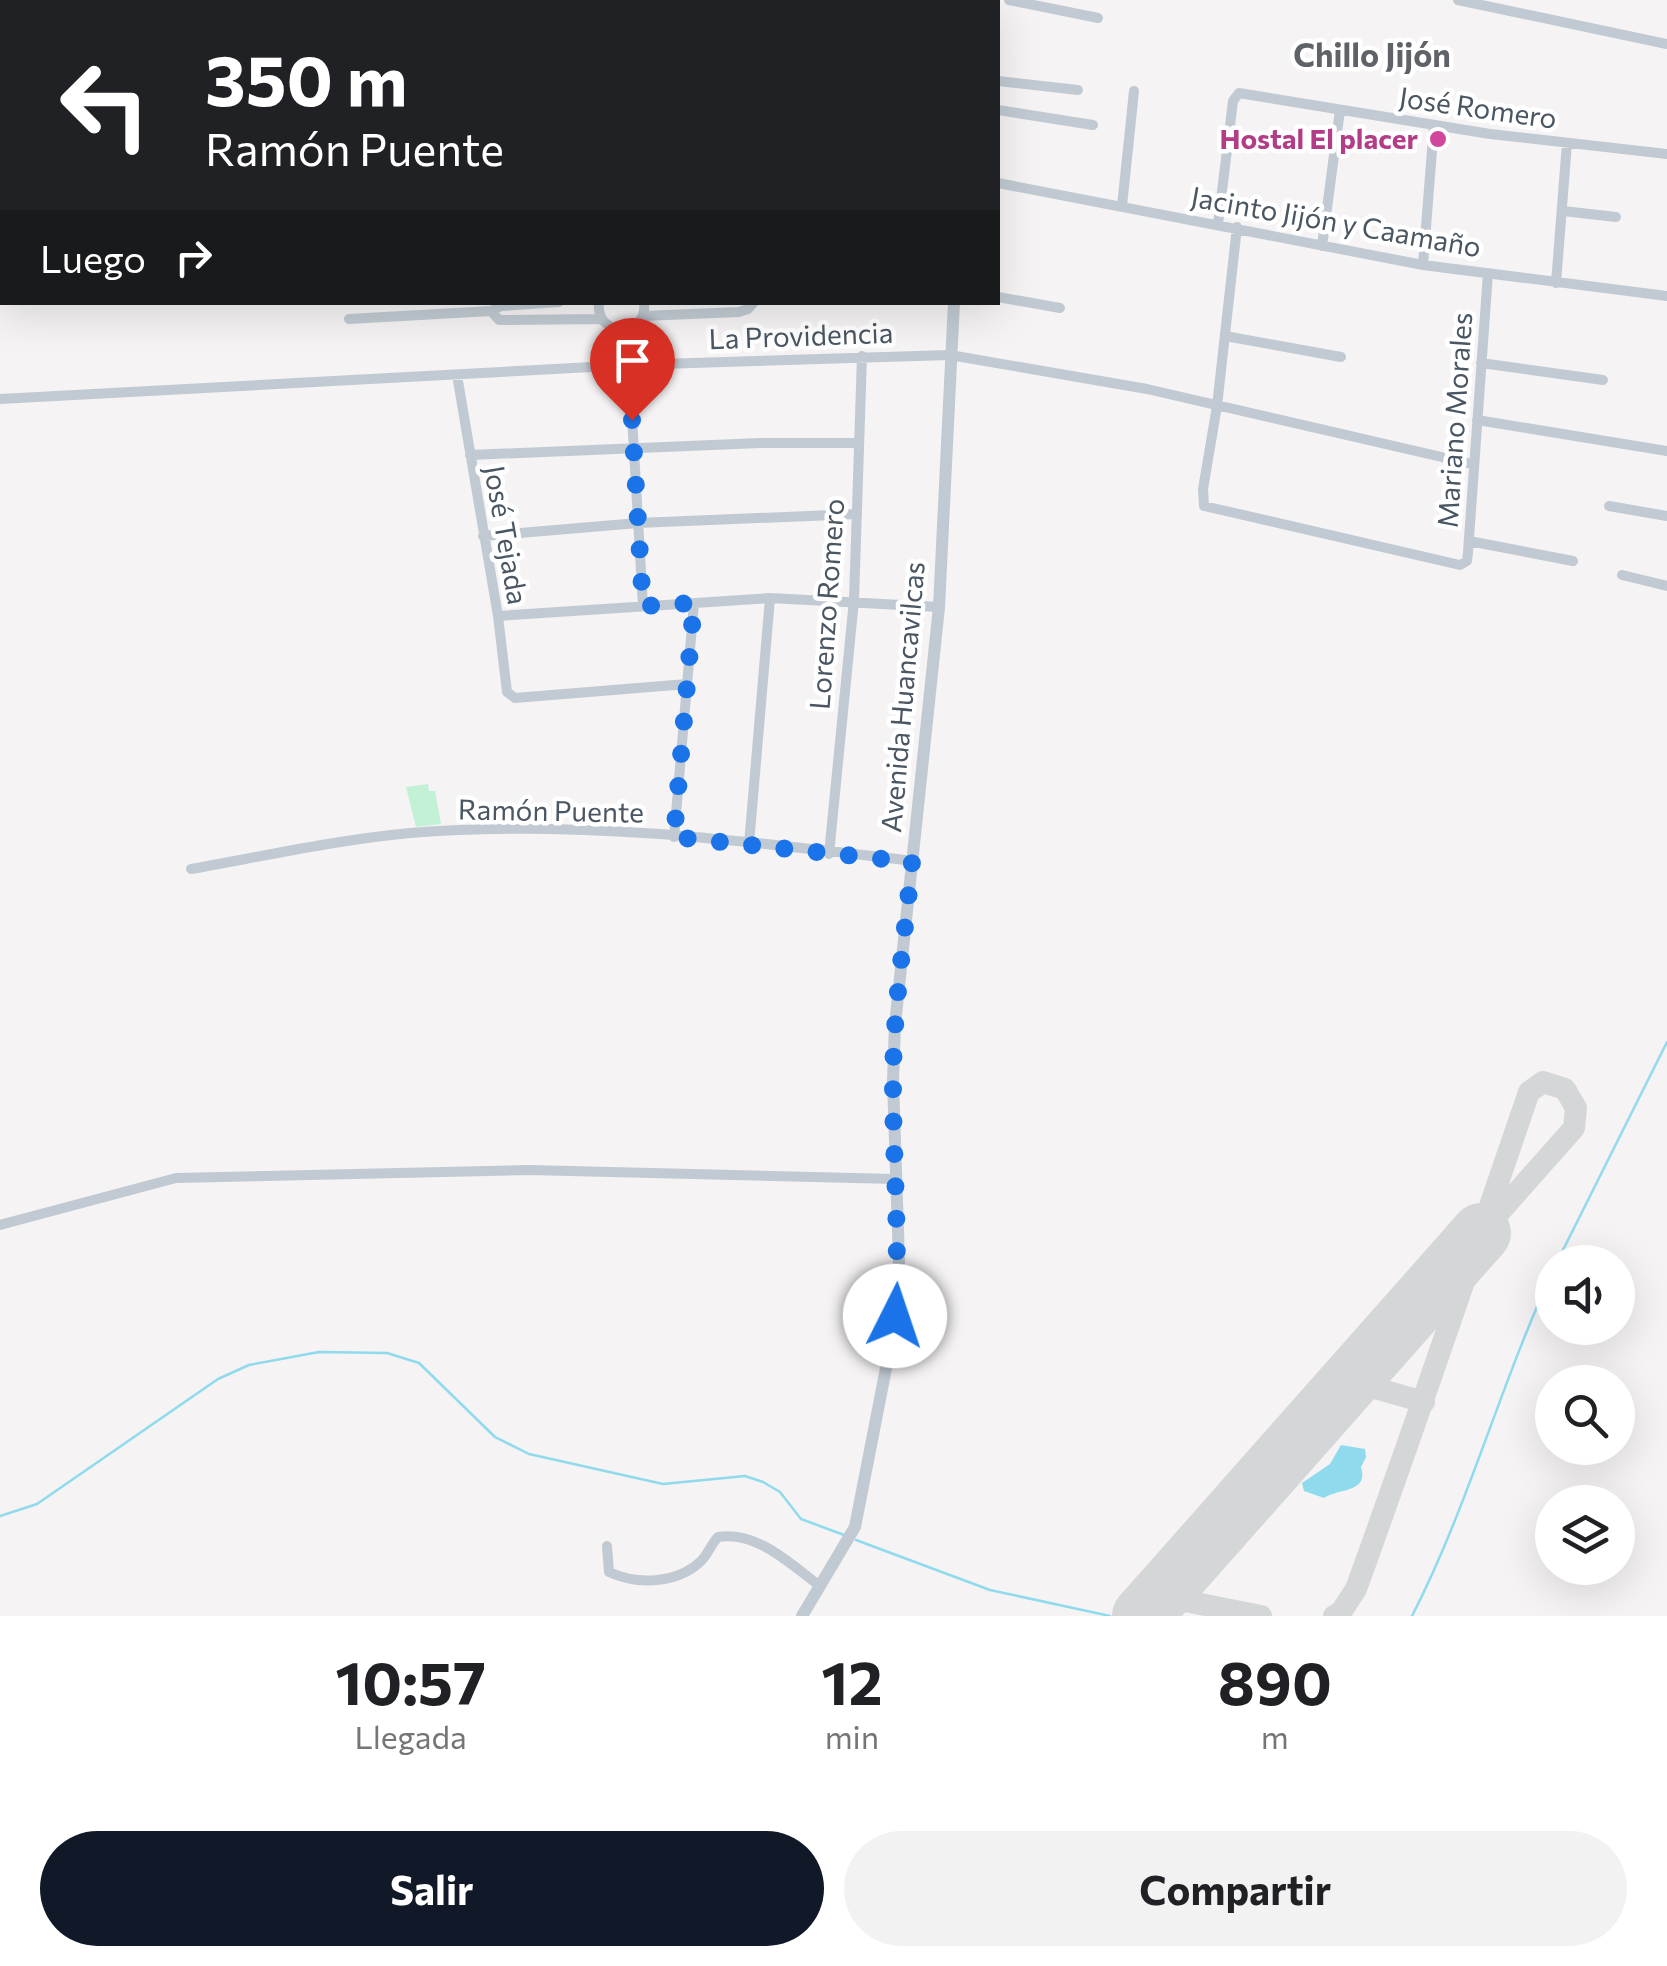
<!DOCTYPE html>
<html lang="es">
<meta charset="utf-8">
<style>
:root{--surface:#fff;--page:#f2f2f2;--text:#202124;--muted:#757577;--accent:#111827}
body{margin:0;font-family:Commissioner,sans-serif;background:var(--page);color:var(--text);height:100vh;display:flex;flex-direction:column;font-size:38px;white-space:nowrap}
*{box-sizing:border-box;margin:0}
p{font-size:32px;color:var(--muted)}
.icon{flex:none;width:55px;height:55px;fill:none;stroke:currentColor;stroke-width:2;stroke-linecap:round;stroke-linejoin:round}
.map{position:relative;height:1616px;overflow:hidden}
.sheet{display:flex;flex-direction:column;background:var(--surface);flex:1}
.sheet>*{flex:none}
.hud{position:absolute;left:0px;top:0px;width:1000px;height:305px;box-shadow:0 10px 40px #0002;background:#202124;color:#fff;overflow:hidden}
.fabs{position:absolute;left:1535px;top:1245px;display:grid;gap:20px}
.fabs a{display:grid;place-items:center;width:100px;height:100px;border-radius:50%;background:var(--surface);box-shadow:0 10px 40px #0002;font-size:50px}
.pin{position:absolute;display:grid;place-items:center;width:85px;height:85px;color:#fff;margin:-102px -42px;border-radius:50% 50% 50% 0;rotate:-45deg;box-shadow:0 0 10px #0007}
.pin .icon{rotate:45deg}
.me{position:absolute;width:110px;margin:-55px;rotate:4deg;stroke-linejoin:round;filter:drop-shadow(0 0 8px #0008)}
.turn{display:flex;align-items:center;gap:35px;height:210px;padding:0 40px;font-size:45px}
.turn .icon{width:130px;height:130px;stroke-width:2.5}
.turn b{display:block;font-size:70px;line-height:85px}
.then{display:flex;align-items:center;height:95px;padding:0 40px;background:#0003;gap:20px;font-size:38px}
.eta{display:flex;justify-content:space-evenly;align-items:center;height:170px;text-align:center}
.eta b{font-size:60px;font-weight:700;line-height:70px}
.cta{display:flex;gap:20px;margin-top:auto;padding:20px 40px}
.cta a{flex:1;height:115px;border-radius:60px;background:var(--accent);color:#fff;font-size:40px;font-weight:700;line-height:115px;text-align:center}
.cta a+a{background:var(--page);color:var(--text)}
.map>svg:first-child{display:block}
.green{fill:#c3f1d5}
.water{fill:#90daee}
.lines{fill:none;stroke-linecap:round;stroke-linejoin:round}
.stream{stroke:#90daee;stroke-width:2.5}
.taxiway{stroke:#d5d6d8;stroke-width:22}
.runway{stroke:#d5d6d8;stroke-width:60}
.minor{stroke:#c1cad2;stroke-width:10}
.tertiary{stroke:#c1cad2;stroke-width:12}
.route{stroke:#1a73e8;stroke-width:18;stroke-dasharray:0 32.4}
.hotel-dot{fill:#d1479c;stroke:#fff;stroke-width:4}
.labels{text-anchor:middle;stroke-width:9;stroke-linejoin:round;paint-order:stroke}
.street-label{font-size:28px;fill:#4a5661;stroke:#fff}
.hotel-label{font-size:28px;font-weight:bold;fill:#b23c85;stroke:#fff;text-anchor:end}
.quarter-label{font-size:32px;font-weight:bold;fill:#5f6368;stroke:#fff}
</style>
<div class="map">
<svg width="1667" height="1616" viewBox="0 0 1667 1616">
<rect width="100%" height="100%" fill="#f5f3f3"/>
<path class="green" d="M428 784 429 791H435L441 824 416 827 406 787Z"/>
<path class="water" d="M1341 1445 1365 1449 1366 1457 1361 1467C1369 1493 1339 1488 1324 1498L1304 1491 1302 1483 1330 1464Z"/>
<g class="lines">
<path class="stream" d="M1557 1262 1667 1042
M0 1516 37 1504 218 1379 249 1365 319 1352 387 1353 419 1363 495 1437 529 1454 663 1484 745 1476 763 1482 780 1492 801 1519 844 1535
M856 1540 990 1590 1110 1616
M1412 1616C1468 1507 1500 1385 1552 1273"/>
<path class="taxiway" d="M1350 1381 1424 1402
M1160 1596 1261 1616
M1334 1616 1341 1612 1356 1589C1416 1424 1472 1258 1529 1092L1543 1082 1565 1089 1576 1108 1574 1128 1481 1233"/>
<path class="runway" d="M1142 1616 1481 1233"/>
<path class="minor" d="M479 0 480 2
M1009 0 1098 18
M1458 0 1667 44
M370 1 373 0
M777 2V0
M998 81 1078 90
M998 110 1093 125
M998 183 1423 265 1667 296
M1122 206 1134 91
M1563 211 1616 217
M1218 224 1233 101 1239 93 1490 134 1667 154
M1237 227 1217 406 1203 489 1204 506 1460 565 1467 561 1468 552 1488 273
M1322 246 1340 110
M1423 265 1434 125
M1556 283 1567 143
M998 297 1060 308
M599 302C597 319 607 328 623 330 637 327 646 318 644 302
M491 311 499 320 601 319
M643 316 739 312 748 309 754 302
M349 319 491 311 501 306 559 302
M1225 336 1341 357
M1481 363 1603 380
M629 365 643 606
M457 375 498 616 507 692 515 698 687 684
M0 399 629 365 950 355 1147 389 1472 464
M1477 420 1667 451
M470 455 760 443H859
M1609 506 1667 516
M483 536 638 523 857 514
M1469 541 1573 561
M1622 575 1667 586
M498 616 770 598 939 607
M674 837 694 603
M749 844 770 598
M829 854 854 600 862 356
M191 869C264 856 336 840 410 833 577 819 747 841 913 861
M0 1225 176 1178 529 1170 895 1179
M607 1546 609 1572C637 1585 676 1584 700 1562 708 1555 711 1544 718 1537 758 1531 790 1564 820 1586"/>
<path class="tertiary" d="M973 2 974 0
M802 1616 855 1527 889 1353 899 1261 893 1081 895 1025 939 607 954 302"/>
</g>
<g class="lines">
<path class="route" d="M632 420 643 606 694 603 674 837 912 862C905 935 893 1010 893 1084 893 1162 900 1238 895 1316"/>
</g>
<circle class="hotel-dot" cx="1438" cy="139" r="10"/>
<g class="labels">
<g class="street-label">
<text transform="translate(1478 108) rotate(8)" y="10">José Romero</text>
<text transform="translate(1336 222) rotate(10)" y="10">Jacinto Jijón y Caamaño</text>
<text transform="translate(801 336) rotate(-2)" y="10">La Providencia</text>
<text transform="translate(1455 420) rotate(-86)" y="10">Mariano Morales</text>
<text transform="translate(506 535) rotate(80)" y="10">José Tejada</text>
<text transform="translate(827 604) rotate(-86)" y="10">Lorenzo Romero</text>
<text transform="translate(903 697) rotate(-85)" y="10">Avenida Huancavilcas</text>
<text transform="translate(551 811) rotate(1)" y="10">Ramón Puente</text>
</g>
<g class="hotel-label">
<text x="1418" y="149">Hostal El placer</text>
</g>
<g class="quarter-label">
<text x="1372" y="67">Chillo Jijón</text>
</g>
</g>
</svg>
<div class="fabs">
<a><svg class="icon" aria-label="sound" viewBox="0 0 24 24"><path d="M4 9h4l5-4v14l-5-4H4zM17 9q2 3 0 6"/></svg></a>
<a><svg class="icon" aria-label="search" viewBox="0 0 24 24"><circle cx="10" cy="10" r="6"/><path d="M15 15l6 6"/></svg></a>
<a><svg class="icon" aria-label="layers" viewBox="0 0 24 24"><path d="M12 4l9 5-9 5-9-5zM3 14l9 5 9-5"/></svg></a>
</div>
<div class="pin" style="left:632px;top:420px;background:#d93025"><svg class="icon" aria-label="arrive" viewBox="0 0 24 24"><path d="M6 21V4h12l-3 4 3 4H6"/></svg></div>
<svg class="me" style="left:895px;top:1316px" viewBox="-20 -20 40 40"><circle r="19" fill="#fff"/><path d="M0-13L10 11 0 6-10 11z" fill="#1a73e8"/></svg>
<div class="hud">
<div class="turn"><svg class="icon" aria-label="left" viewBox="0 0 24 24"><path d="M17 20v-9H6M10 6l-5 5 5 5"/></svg><div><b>350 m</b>Ramón Puente</div></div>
<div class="then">Luego<svg class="icon" aria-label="right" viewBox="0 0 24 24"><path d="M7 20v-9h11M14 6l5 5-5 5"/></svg></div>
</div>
</div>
<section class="sheet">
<div class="eta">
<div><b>10:57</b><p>Llegada</p></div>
<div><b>12</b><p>min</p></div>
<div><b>890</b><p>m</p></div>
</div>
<div class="cta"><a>Salir</a><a>Compartir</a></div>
</section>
